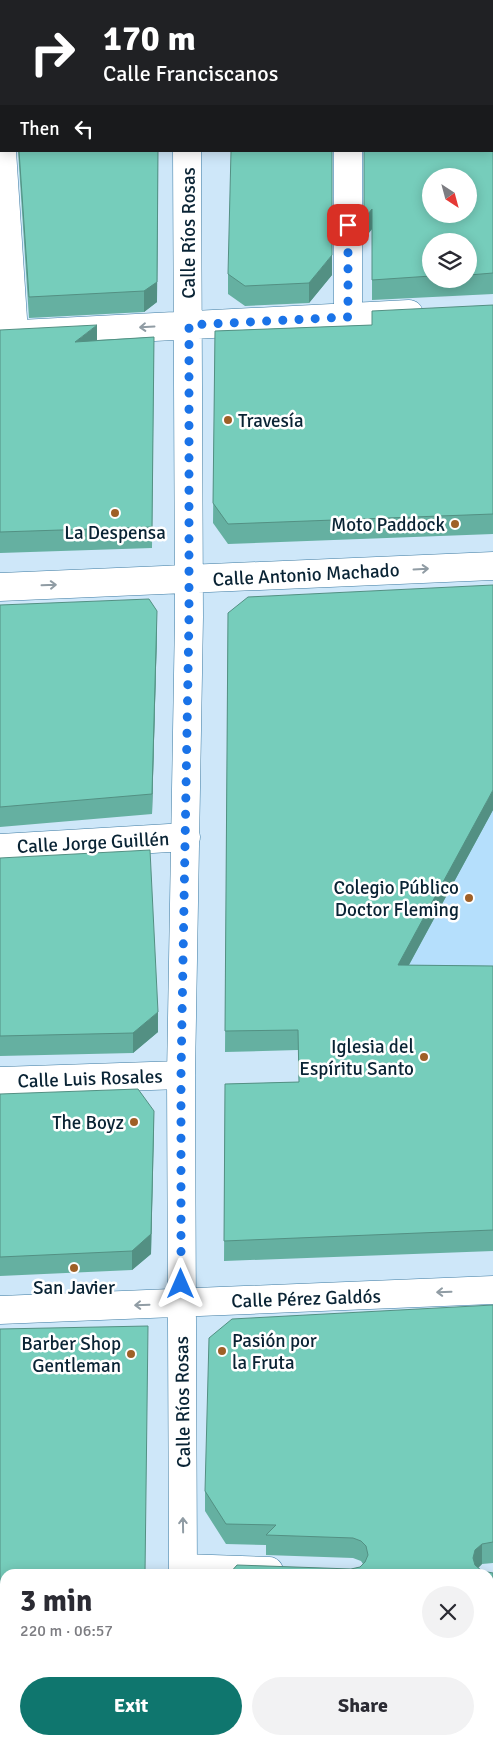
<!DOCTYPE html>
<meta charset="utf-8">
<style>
:root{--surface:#fff;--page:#f2f2f3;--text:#2b2b33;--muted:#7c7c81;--accent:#0f766e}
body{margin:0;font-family:Signika,sans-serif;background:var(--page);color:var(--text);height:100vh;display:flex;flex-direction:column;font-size:19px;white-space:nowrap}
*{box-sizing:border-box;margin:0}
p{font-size:16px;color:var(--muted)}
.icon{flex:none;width:28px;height:28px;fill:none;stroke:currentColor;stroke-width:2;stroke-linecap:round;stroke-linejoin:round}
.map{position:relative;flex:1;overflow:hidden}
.panel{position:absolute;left:0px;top:1569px;width:494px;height:176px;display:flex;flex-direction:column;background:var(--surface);border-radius:15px 15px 0 0;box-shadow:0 2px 12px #0003}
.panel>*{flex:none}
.banner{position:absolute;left:0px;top:0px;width:494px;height:152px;box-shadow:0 2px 12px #0003;background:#202124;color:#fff;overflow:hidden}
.needle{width:32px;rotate:144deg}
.buttons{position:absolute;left:422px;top:168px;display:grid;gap:10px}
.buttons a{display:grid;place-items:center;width:55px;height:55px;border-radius:50%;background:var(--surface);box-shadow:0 2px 12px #0003;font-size:25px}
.pin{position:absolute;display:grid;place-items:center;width:42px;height:42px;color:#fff;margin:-21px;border-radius:10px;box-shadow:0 2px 8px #0006}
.me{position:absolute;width:55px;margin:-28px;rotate:0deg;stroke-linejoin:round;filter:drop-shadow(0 0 4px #0008)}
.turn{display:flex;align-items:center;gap:18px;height:105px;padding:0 20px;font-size:22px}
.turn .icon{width:65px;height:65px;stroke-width:2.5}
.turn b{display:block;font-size:35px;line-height:42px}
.then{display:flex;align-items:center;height:48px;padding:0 20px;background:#0003;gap:10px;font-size:19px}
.round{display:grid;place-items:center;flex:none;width:52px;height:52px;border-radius:26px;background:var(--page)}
.overview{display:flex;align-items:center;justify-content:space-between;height:85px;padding:0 20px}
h1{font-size:30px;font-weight:800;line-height:38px}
.action{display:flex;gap:10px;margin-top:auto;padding:10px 20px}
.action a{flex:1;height:58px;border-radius:30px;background:var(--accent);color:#fff;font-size:20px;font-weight:800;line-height:58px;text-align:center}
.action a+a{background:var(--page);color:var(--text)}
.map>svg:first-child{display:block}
.built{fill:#b5dffc}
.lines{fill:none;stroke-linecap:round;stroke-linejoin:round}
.minor-casing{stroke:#3d7ba3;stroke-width:29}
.minor{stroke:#fff;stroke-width:28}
.wall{fill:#65b0a1;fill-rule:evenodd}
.shaded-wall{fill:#539083}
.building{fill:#76cdbb;stroke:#539083;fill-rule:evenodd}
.oneway{stroke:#909ca4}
.route{stroke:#1a73e8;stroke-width:9;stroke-dasharray:0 16.2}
.poi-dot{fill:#9f6027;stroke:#fff;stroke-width:2}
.labels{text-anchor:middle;stroke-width:5;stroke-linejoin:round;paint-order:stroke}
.street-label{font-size:19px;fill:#092334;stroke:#fff}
.poi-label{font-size:19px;fill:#092334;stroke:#fff;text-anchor:end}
</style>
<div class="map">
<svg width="493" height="1744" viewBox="0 0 493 1744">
<rect width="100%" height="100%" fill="#cee7f9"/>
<path class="built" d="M493 810V986L398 985Z"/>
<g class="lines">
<defs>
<path id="minor" d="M188 1 189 0
M0 112 1 132
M2 151 14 334
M348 317V151
M0 335 409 314
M0 587 493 566
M0 848 186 837
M0 1081 181 1075
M0 1310 493 1290
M183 1568 269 1571
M183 1574 181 1075 189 617 187 151
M181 1744V1740"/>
</defs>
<use href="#minor" class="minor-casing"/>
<use href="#minor" class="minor"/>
</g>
<path class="wall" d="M493 0V294L372 300V229L364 239V151ZM431 241H469V279H431Z
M0 72H1V97H0Z
M18 151H158L157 302 144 312 29 318Z
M228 274 332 275 309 303 245 306 228 294Z
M493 305V534L228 544 213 523 215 331 372 325Z
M0 330 97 340 154 337 152 548 0 553Z
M0 605 157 631 152 814 0 827Z
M228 613 493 810 409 965 493 966V1251L224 1261 225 1084 299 1082 298 1050 225 1052Z
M0 858 158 1032 133 1053 0 1056Z
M0 1094 154 1130 151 1254 132 1270 0 1276Z
M493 1305V1563L482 1564 478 1568 351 1569 360 1567 363 1564 361 1561 353 1558 266 1555V1545L226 1544 205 1511V1491Z"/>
<path class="shaded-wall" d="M0 41H1V62H0Z
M158 151 157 302 144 312V291Z
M372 209V229L364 239V219Z
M332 255V275L309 303V283Z
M97 325V346L75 342Z
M157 611V631L152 814V794Z
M493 790V810L398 985V965Z
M158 1012V1032L133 1053V1033Z
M154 1111 151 1254 132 1270V1251Z
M482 1544V1564L475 1571 473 1558 475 1550Z"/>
<path class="building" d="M0 0H157V1H1V41H0Z
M231 0H493V273L469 275V241H431V276L372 280V209L364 219V151H492V1H231ZM431 176H469V214H431Z
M19 151H158L157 282 144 291 29 297Z
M231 151H332V255L309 283 245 286 228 274Z
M493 305V514L228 524 213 503 215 331 372 325V311Z
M97 325 75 342 154 337 152 527 0 532V330Z
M493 585V790L398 965 493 966V1230L224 1241 225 1084 299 1082 298 1030 225 1031 228 613 248 597Z
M149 599 157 611 152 794 0 807V605Z
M150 850 158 1012 133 1033 0 1036V858Z
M138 1089 154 1111 151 1234 132 1251 0 1257V1094Z
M493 1305V1542L482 1544 475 1550 473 1558 475 1565 482 1571 493 1573V1744H208V1740H489V1574H229L237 1565 351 1569 360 1567 365 1562 368 1555 366 1546 361 1541 353 1538 266 1535 276 1525 226 1524 205 1491 209 1338 232 1319Z
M148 1326 145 1574H5V1740H143V1744H0V1329Z"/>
<defs><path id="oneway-shaft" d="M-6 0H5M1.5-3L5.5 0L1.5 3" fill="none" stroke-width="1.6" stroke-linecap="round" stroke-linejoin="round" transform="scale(1.25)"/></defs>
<g class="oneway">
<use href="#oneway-shaft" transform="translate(147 327) rotate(177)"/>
<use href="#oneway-shaft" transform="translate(421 569) rotate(-3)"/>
<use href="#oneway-shaft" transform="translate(49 585) rotate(-2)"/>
<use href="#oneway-shaft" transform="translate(444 1292) rotate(178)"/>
<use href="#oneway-shaft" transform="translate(142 1305) rotate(178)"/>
<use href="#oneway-shaft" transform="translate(183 1525) rotate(-91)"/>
</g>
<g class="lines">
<path class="route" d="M181 1284V1075L189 617V325L348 317V225"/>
</g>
<g class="poi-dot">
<circle cx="228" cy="420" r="5"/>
<circle cx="115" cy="513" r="5"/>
<circle cx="455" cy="524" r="5"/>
<circle cx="469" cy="898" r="5"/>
<circle cx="424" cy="1057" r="5"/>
<circle cx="134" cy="1122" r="5"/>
<circle cx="74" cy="1268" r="5"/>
<circle cx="222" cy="1351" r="5"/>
<circle cx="131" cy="1354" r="5"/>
</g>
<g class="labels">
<g class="street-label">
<text transform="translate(188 233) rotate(-90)" y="7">Calle Ríos Rosas</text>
<text transform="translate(306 574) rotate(-3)" y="7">Calle Antonio Machado</text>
<text transform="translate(93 842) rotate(-3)" y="7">Calle Jorge Guillén</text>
<text transform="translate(90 1078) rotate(-2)" y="7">Calle Luis Rosales</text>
<text transform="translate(306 1298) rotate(-2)" y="7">Calle Pérez Galdós</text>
<text transform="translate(182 1402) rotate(-91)" y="7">Calle Ríos Rosas</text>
</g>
<g class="poi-label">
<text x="238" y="427" text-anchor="start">Travesía</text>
<text x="445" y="531">Moto Paddock</text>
<text x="115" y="539" text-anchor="middle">La Despensa</text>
<text x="459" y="894">Colegio Público<tspan x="459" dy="22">Doctor Fleming</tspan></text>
<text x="414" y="1053">Iglesia del<tspan x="414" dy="22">Espíritu Santo</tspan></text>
<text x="124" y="1129">The Boyz</text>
<text x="74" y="1294" text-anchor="middle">San Javier</text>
<text x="232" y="1347" text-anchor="start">Pasión por<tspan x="232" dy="22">la Fruta</tspan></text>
<text x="121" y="1350">Barber Shop<tspan x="121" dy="22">Gentleman</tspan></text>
</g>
</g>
</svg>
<div class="buttons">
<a><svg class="needle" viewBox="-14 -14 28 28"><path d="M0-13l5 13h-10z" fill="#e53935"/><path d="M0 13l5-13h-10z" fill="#7c7c81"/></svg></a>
<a><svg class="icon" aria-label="layers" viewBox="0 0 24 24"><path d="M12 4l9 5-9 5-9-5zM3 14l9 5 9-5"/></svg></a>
</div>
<div class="pin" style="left:348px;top:225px;background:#d93025"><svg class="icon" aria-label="arrive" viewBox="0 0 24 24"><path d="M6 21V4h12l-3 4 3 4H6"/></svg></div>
<svg class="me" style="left:181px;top:1284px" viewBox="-20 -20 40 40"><path d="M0-17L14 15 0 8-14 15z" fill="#1a73e8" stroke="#fff" stroke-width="4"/></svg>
<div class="banner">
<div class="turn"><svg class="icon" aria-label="right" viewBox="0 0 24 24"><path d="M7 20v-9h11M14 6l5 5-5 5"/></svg><div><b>170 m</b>Calle Franciscanos</div></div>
<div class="then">Then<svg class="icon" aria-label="left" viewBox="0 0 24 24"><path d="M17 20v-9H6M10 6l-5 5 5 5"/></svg></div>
</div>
<section class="panel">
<div class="overview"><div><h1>3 min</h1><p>220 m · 06:57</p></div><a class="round"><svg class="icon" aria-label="close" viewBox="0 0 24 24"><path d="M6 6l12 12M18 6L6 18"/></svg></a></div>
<div class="action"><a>Exit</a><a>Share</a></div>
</section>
</div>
